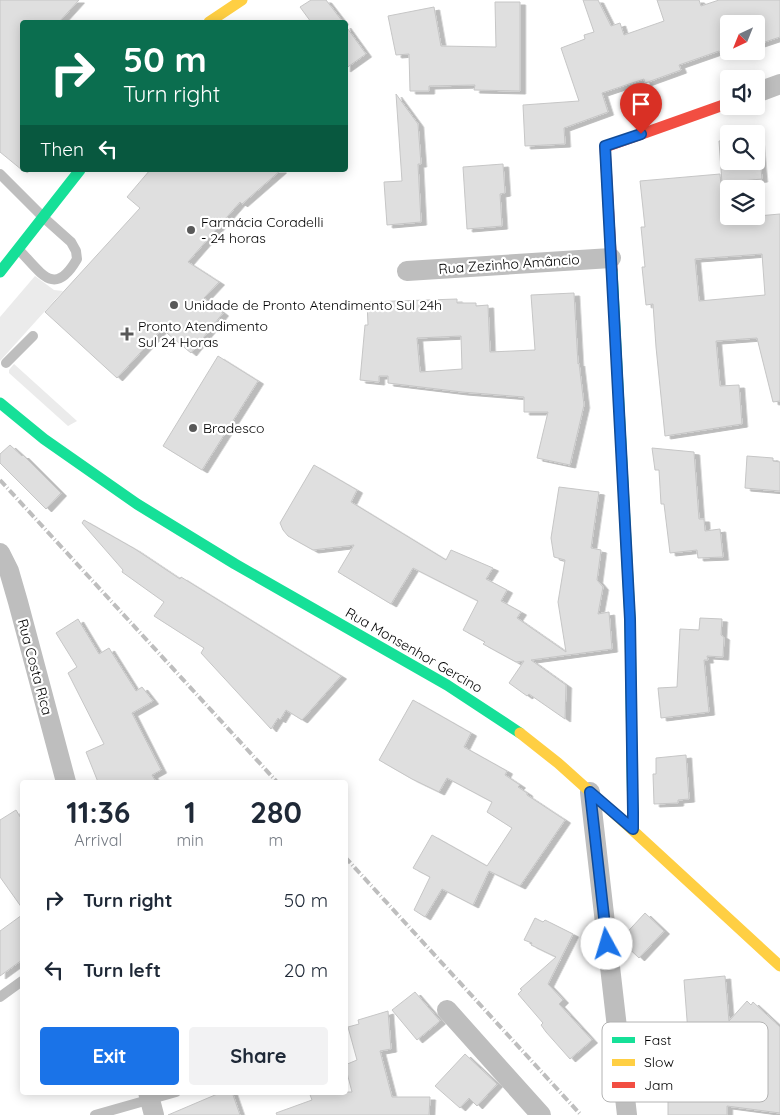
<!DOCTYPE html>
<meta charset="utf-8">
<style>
:root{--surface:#fff;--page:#f2f2f3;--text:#1f2937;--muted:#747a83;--accent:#1a73e8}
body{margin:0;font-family:Quicksand,sans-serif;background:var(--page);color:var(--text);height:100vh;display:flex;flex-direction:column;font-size:19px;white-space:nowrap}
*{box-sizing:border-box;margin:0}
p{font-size:16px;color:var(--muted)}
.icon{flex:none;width:28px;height:28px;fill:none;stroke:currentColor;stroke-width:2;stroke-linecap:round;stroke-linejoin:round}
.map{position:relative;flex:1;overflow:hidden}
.drawer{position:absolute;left:20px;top:780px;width:328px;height:315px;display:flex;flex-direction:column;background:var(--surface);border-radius:5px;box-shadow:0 2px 12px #0003}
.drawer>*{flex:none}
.guide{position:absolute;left:20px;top:20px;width:328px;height:152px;border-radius:5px;box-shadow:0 2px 12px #0003;background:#0b6e4f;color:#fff;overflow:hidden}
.needle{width:32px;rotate:223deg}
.tools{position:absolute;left:720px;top:15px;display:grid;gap:10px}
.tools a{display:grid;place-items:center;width:45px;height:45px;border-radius:5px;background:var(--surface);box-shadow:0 2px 12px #0003;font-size:25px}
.pin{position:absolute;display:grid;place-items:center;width:42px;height:42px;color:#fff;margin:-51px -21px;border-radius:50% 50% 50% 0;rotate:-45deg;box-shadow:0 0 5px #0007}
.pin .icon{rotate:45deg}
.me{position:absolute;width:55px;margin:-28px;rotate:354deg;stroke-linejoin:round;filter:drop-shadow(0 0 4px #0008)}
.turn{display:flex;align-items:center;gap:18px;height:105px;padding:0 20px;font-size:22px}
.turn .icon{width:65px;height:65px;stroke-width:2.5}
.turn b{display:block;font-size:35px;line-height:42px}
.then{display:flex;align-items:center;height:48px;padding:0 20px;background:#0003;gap:10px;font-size:19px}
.eta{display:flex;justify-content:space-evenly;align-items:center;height:85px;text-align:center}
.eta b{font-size:30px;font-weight:700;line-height:35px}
.primary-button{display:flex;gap:10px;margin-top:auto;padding:10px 20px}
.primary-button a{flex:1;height:58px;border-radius:5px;background:var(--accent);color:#fff;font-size:20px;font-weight:700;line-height:58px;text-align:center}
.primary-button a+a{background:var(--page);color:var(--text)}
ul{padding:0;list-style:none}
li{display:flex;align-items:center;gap:15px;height:70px;padding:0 20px}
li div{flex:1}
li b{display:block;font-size:19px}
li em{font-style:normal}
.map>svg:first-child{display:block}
.green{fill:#ebebeb}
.building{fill:#dfdfdf;stroke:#c6c6c6;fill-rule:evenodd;filter:url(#shadow)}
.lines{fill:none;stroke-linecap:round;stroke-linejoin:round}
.lane{stroke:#bebebe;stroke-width:10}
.street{stroke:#bebebe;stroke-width:20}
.fast{stroke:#16e098;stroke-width:11}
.slow{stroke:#ffcf43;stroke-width:11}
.jam{stroke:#f24e42;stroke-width:11}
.rail{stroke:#bebebe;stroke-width:4;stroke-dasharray:8 2.5 1 2.5;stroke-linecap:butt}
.route-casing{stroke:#114b97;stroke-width:12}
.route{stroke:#1a73e8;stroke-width:9}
.poi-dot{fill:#595959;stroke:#fff;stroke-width:2}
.labels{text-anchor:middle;stroke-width:4.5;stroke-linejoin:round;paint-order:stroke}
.poi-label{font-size:14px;fill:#000;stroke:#fff;text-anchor:start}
.street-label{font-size:14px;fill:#000;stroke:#fff}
.key{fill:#fff;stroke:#b2b2b2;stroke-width:1}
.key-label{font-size:14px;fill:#000}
</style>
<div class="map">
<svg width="780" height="1115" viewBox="0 0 780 1115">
<defs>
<filter id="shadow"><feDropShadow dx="5.5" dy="3" stdDeviation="0" flood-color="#0004"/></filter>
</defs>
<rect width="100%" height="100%" fill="#fff"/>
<path class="green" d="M35 276 54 290 63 291 0 361V317Z
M14 364 77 421 68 426 9 373V370Z"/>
<path class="building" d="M0 0H79L59 22H22V170L0 152Z
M311 0H326L343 22H311L300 7Z
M583 0H598L611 26 620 23 624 35 664 21 657 0H699L701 6 719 0H780V37L756 45V24H729V50L720 53 719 51 679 65 681 70 645 83 644 79 602 93 608 112 564 128 565 144 525 146 523 105 579 101 561 48 585 39 584 35 594 32Z
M495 2H520V91L474 90 475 85 429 86V91H410L409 54 396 55 388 16 434 7 441 46 496 47Z
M345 25 366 54 345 69Z
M396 94 418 124 421 164H418L421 222 387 225 384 182 402 181Z
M756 136H758L762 179 722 183 719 141 729 140V161H756Z
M503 164 505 193 500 194 502 226 467 229 463 167Z
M150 170H281L242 204 240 202 188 262 219 282 204 298 223 313 191 353 162 329 117 378 45 312 140 208 127 197Z
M720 174 724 219 780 214V401L773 402 757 338 716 341 720 386 739 385 742 424 665 436 656 347 653 304 646 305 642 267H645L641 227H645L640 181ZM762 254 765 295 699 301 695 259Z
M574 293 578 364 579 363 584 405 570 465 537 458 548 412H524V397L462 392 388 383V376H379V382L360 380 365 325H368L367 302 457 299V303H476V306L488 305 490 352 535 350 531 295ZM461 336 462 369 420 372 417 338Z
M218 356 258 381 202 470 163 446Z
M10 445 22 456 23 455 61 493 46 509 0 463V454Z
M652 448 694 452 699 519H704L705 531 720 529 723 557 698 558 697 550 670 553 664 504H661L659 470H655Z
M747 456 773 458V461L780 462V491L745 488Z
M314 465 357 490 351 502 446 560 451 550 493 568 486 579 507 590 501 601 521 612 517 618 566 652 558 602 565 560 554 557 551 538 559 487 599 492 591 548 601 550 597 580 603 587 598 614 609 612 612 649 531 660 566 685 565 719 529 694 527 696 509 683 524 661 516 662 483 644 485 642 463 630 478 601 413 568 391 604 338 572 354 545 313 550 288 536 283 530 280 523Z
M84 520 135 549 180 579 181 577 341 676 302 720 286 710 280 720 278 718 271 729 201 653 204 648 154 616 164 602 122 572 123 570 82 523Z
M700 618 722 619 721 635 724 637 723 657 707 656 708 660H704L709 712 661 718 658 688 677 687 680 629 699 630Z
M78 619 99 654 109 648 136 691 142 687 153 701 132 713 161 770 152 775 156 782H98L86 752 104 744 68 673 77 667 56 633Z
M413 700 471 733 464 747 507 771 505 775 520 785 518 787 527 793V795L565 820 520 886 489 871 473 905 442 889 425 917 414 910 430 877 413 868 432 835 487 866 512 828 487 812 492 802 447 778 439 792 412 779 379 760Z
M686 755 689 799 678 800V803L654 804 653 774H656V758Z
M16 810 22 820V908L0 877V820Z
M645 913 664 931 639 958 620 940Z
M22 915V960L0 976V931Z
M535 918 543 922 545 920 573 934 548 984 563 1000 559 1004 592 1040 570 1059 546 1032 541 1025 543 1023 518 994 522 990 520 989 556 957 531 945 532 943 524 940Z
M725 976 729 1021 747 1001 751 1005 753 1002 780 1027V1113L727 1106V1115H668V1095L650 1096 647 1061 690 1059 684 980Z
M415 992 440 1021 417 1040 392 1010Z
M388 1011 391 1049 380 1051 392 1097H430L429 1115H277L276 1113 312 1100 309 1092H352L345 1065 357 1060 348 1027 359 1024 358 1020Z
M465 1054 497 1084 477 1106 469 1098 460 1108 435 1086Z
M222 1092H232L240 1115H168Z"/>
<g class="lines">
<path class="lane" d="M0 174 43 217 71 242 76 251 77 259C54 299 41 272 18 249
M6 363 33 336
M0 997 22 981
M95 1115 176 1092"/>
<path class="street" d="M756 93 780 84
M407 271 611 258
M0 553 9 571 18 602 66 782
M590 792 627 1115
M447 1010 541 1115
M148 1092 154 1115"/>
<path class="fast" d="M612 270 630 619 633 829
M0 272 80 170
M0 403 44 439 137 504 235 564 447 685 520 733"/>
<path class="slow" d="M209 22 242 0
M520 733 558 763 627 825 780 966"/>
<path class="jam" d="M612 270 605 147 729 103"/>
<path class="rail" d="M0 480 277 782
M345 857 581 1115"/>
</g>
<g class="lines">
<defs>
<path id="route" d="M607 944 590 792 633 829V812L630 619 605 146 641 134"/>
</defs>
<use href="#route" class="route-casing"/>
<use href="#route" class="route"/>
</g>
<g class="poi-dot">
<circle cx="191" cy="230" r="5"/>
<circle cx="174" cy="305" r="5"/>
<path d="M124.5 326.5h5v5h5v5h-5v5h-5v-5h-5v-5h5z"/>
<circle cx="193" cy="428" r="5"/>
</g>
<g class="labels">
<g class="poi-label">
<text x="201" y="227">Farmácia Coradelli<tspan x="201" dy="16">- 24 horas</tspan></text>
<text x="184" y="310">Unidade de Pronto Atendimento Sul 24h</text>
<text x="138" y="331">Pronto Atendimento<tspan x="138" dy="16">Sul 24 Horas</tspan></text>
<text x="203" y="433">Bradesco</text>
</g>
<g class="street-label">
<text transform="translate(509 264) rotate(-4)" y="5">Rua Zezinho Amâncio</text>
<text transform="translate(414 650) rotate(30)" y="5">Rua Monsenhor Gercino</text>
<text transform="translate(35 667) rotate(75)" y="5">Rua Costa Rica</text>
</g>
</g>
<rect x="602" y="1022" width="166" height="80" rx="8" class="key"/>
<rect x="612" y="1037" width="23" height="6" fill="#16e098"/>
<rect x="612" y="1059" width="23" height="7" fill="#ffcf43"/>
<rect x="612" y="1082" width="23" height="6" fill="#f24e42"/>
<g class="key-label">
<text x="644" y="1045">Fast</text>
<text x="644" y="1067">Slow</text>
<text x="644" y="1090">Jam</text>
</g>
</svg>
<div class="tools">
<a><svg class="needle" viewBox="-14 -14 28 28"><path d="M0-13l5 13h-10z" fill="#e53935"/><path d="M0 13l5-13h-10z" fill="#747a83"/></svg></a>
<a><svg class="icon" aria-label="sound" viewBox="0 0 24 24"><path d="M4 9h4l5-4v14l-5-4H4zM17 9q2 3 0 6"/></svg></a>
<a><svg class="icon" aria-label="search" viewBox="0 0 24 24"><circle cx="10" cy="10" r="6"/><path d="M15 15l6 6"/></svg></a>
<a><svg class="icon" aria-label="layers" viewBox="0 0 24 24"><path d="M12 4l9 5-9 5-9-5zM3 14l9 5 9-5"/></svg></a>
</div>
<div class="pin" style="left:641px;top:134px;background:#d93025"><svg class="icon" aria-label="arrive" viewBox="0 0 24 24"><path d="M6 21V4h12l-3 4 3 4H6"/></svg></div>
<svg class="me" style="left:607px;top:944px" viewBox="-20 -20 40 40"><circle r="19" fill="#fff"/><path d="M0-13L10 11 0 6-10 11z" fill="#1a73e8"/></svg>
<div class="guide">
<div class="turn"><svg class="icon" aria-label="right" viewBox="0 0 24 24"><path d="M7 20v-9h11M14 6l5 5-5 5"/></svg><div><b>50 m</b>Turn right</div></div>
<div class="then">Then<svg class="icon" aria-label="left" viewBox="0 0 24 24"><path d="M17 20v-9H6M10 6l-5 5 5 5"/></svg></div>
</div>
<section class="drawer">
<div class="eta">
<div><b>11:36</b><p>Arrival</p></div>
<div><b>1</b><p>min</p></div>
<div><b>280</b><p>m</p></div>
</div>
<ul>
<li><svg class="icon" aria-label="right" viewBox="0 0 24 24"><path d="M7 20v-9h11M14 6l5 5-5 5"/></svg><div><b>Turn right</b></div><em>50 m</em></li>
<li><svg class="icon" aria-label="left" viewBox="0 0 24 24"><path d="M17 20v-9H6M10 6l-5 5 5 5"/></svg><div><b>Turn left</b></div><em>20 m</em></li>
</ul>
<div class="primary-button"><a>Exit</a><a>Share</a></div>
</section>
</div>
